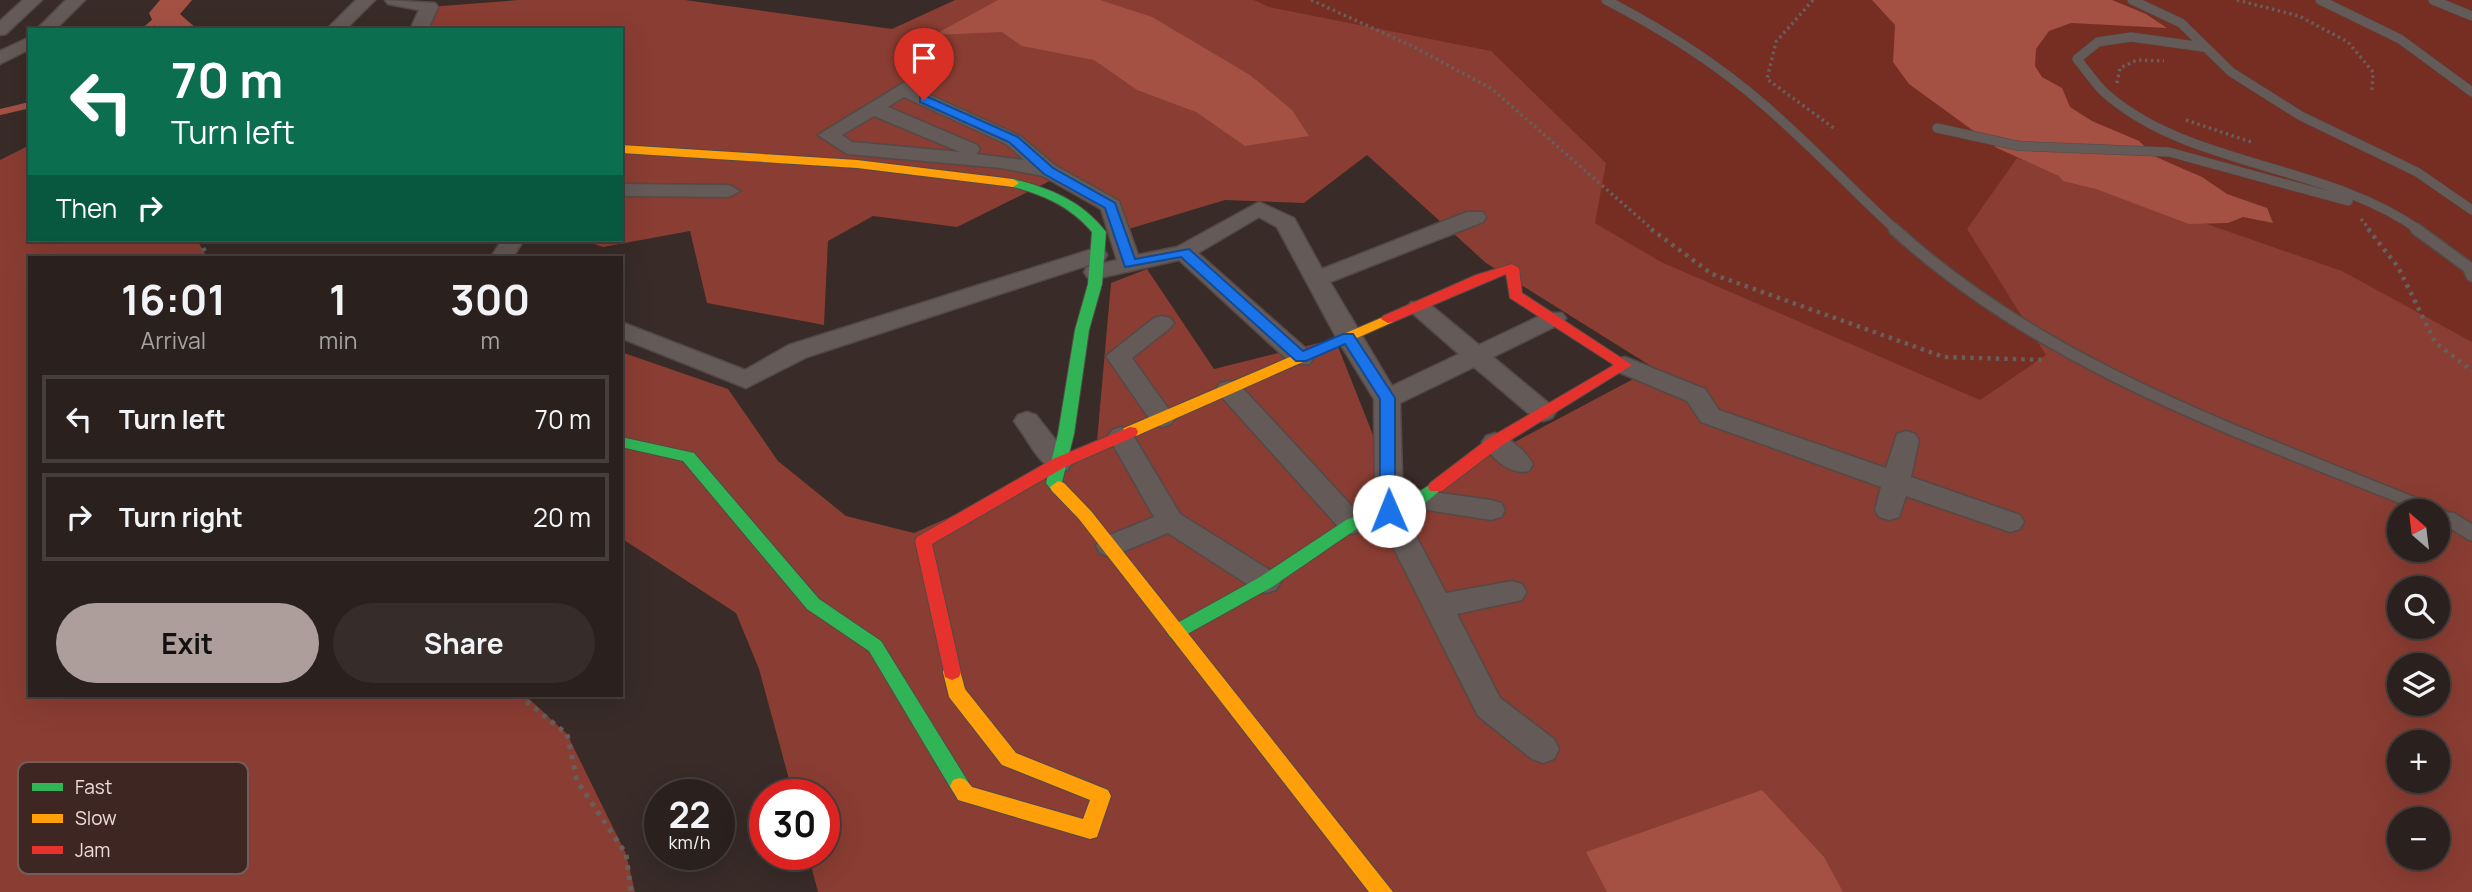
<!DOCTYPE html>
<meta charset="utf-8">
<style>
:root{--surface:#2a201e;--page:#362d2b;--text:#f1f3f6;--muted:#a5a3a4;--line:#463e3c;--accent:#ae9e9b}
body{margin:0;font-family:Manrope,sans-serif;background:var(--page);color:var(--text);height:100vh;display:flex;flex-direction:column;font-size:26px;white-space:nowrap}
*{box-sizing:border-box;margin:0}
p{font-size:23px;color:var(--muted)}
.icon{flex:none;width:38px;height:38px;fill:none;stroke:currentColor;stroke-width:2;stroke-linecap:round;stroke-linejoin:round}
.map{position:relative;flex:1;overflow:hidden}
.side{position:absolute;left:28px;top:256px;width:595px;height:441px;display:flex;flex-direction:column;background:var(--surface);border-radius:0px;box-shadow:0 7px 28px #0002,0 0 0 2px var(--line)}
.side>*{flex:none}
.hud{position:absolute;left:28px;top:28px;width:595px;height:214px;border-radius:0px;box-shadow:0 7px 28px #0002,0 0 0 2px var(--line);background:#0b6e4f;color:#fff;overflow:hidden}
.needle{width:46px;rotate:332deg}
.tools{position:absolute;left:2387px;top:499px;display:grid;gap:14px}
.tools a{display:grid;place-items:center;width:63px;height:63px;border-radius:50%;background:var(--surface);box-shadow:0 7px 28px #0002,0 0 0 2px var(--line);font-size:35px}
.speed{position:absolute;left:644px;top:779px;display:flex;gap:14px;font-size:35px;font-weight:700;text-align:center}
.speed>*{display:grid;place-content:center;width:91px;height:91px;border-radius:50%;background:var(--surface);box-shadow:0 7px 28px #0002,0 0 0 2px var(--line);line-height:1}
.speed small{font-size:18px;font-weight:400}
.speed .limit{border:10px solid #d22;background:#fff;color:#111}
.pin{position:absolute;display:grid;place-items:center;width:60px;height:60px;color:#fff;margin:-72px -30px;border-radius:50% 50% 50% 0;rotate:-45deg;box-shadow:0 0 7px #0007}
.pin .icon{rotate:45deg}
.me{position:absolute;width:77px;margin:-38px;rotate:359deg;stroke-linejoin:round;filter:drop-shadow(0 0 5px #0008)}
.turn{display:flex;align-items:center;gap:24px;height:147px;padding:0 28px;font-size:32px}
.turn .icon{width:91px;height:91px;stroke-width:2.5}
.turn b{display:block;font-size:49px;line-height:60px}
.then{display:flex;align-items:center;height:66px;padding:0 28px;background:#0003;gap:14px;font-size:26px}
.eta{display:flex;justify-content:space-evenly;align-items:center;height:119px;text-align:center}
.eta b{font-size:42px;font-weight:700;line-height:49px}
.button{display:flex;gap:14px;margin-top:auto;padding:14px 28px}
.button a{flex:1;height:80px;border-radius:42px;background:var(--accent);color:#111;font-size:28px;font-weight:700;line-height:80px;text-align:center}
.button a+a{background:var(--page);color:var(--text)}
ul{padding:0;list-style:none}
li{display:flex;align-items:center;gap:21px;height:88px;margin:0 14px 10px;padding:0 14px;border:4px solid var(--line);border-radius:0px}
li div{flex:1}
li b{display:block;font-size:26px}
li em{font-style:normal}
.map>svg:first-child{display:block}
.green{fill:#762d22}
.forest{fill:#8a3d32;fill-rule:evenodd}
.water{fill:#a45144}
.lines{fill:none;stroke-linecap:round;stroke-linejoin:round}
.stream{stroke:#a45144;stroke-width:6}
.river{fill:#a45144;fill-rule:evenodd}
.lane-far2-casing{stroke:#544946;stroke-width:10}
.lane-far1-casing{stroke:#544946;stroke-width:14}
.lane-casing{stroke:#544946;stroke-width:18}
.street-casing{stroke:#544946;stroke-width:3}
.fast-casing{stroke:#544946;stroke-width:2}
.slow-casing{stroke:#544946;stroke-width:2}
.jam-casing{stroke:#544946;stroke-width:2}
.path-far2{stroke:#685e5c;stroke-width:3.5;stroke-dasharray:2.5 3.5;stroke-linecap:butt}
.path-far1{stroke:#685e5c;stroke-width:4.5;stroke-dasharray:3.5 5;stroke-linecap:butt}
.path{stroke:#685e5c;stroke-width:5;stroke-dasharray:4.5 6;stroke-linecap:butt}
.lane-far2{stroke:#645a58;stroke-width:9}
.lane-far1{stroke:#645a58;stroke-width:11}
.lane{stroke:#645a58;stroke-width:15}
.street{fill:#645a58;fill-rule:evenodd}
.fast{fill:#30b455;fill-rule:evenodd}
.slow{fill:#ff9f0a;fill-rule:evenodd}
.jam{fill:#e5322d;fill-rule:evenodd}
.route{fill:#1a73e8;stroke:#114b97;stroke-width:2}
.key{fill:#3e2622;stroke:#735d59;stroke-width:2}
.key-label{font-size:19px;fill:#eddcd9}
</style>
<div class="map">
<svg width="2472" height="892" viewBox="0 0 2472 892">
<rect width="100%" height="100%" fill="#382b28"/>
<path class="green" d="M1254 0H2472V468L2103 499 1367 155Z"/>
<path class="forest" d="M518 0H685L892 29 955 0H1254L1269 7 1491 51 1606 163 1595 223 1661 262 1980 400 2046 355 1967 229 2017 158 2342 271 2472 342V892H818L808 854H824V794H793L759 669 736 613 621 538V352L728 389 778 461 846 516 914 533 1096 452 1111 283 1147 269 1214 369 1335 339 1400 503 1654 368 1486 263 1367 155 1304 203 1225 200 1122 231 1064 174 957 227 873 216 828 241 824 325 707 303 690 231 603 247 582 240H621V30H424L429 7ZM2399 511H2438V550H2399ZM2399 588H2438V626H2399ZM2399 665H2438V704H2399ZM2399 742H2438V780H2399ZM2399 819H2438V858H2399Z
M30 145V240H197L207 257H30V695H525L567 734 626 854 635 892H0V160Z"/>
<path class="water" d="M998 0H1100L1152 17 1250 75 1292 110 1309 136 1245 146 1196 112 1137 90 1094 60 1022 46 1002 32 934 35Z
M1872 0H2112L2146 14 2167 28 2071 23 2049 31 2036 49 2035 66 2042 77 2062 88 2070 107 2092 121 2139 141 2156 157 2202 177 2227 194 2267 208 2273 223 2243 217 2228 223 2189 224 2096 189 2063 181 2059 176 1997 148 1909 84 1893 62 1895 25Z
M1762 790 1824 857 1843 892H1607L1586 852Z"/>
<g class="lines">
<path class="stream" d="M145 30 164 13
M0 112 30 105"/>
<path class="river" d="M160 0H192L180 14 198 30 156 28 149 13Z"/>
<defs>
<path id="lane-far2" d="M1606 0C1662 29 1716 63 1763 104 1810 144 1851 189 1896 230
M2132 0 2181 23 2231 72 2301 116 2417 172 2472 210
M2320 0 2400 39 2472 92
M2433 0 2472 16
M2203 47 2131 37 2098 42 2077 59C2086 70 2094 82 2104 92 2187 167 2325 163 2419 230
M1937 128 2019 146 2169 152 2348 201"/>
<path id="lane-far1" d="M1894 229C2047 369 2246 434 2434 511
M2416 229 2468 267 2472 276
M2438 513 2454 522"/>
<path id="lane" d="M2451 520 2472 533"/>
<path id="street" d="M23 0H42L6 34 0 35V21Z
M66 0H85L55 30H36Z
M356 0H375L345 30H326Z
M385 0 435 3 438 7 428 30H410L419 10 388 4Z
M30 37V49L0 64V51Z
M918 74 927 80 917 89 1020 136 1056 166 1119 201 1138 255 1177 247 1259 202 1294 218 1322 269 1467 212H1483L1486 217 1483 222 1330 282 1392 386 1459 354 1411 312 1407 307 1411 302H1427L1479 345 1546 313H1562L1566 318 1562 323 1493 357 1552 406 1556 412 1552 418 1543 421 1534 418 1474 367 1400 403 1403 511 1446 593 1512 581 1522 584 1527 592 1522 600 1457 614 1500 698 1554 739 1559 749 1554 759 1543 763 1532 759 1478 716 1375 511 1374 399 1336 337 1277 227 1259 217 1198 253 1310 352 1313 358 1310 364H1292L1179 260 1095 279 1087 277 1084 272 1087 267 1117 260 1101 209 1043 176 1001 168 847 154 818 135ZM904 97 1006 144 1024 160 976 154 980 149 977 145 888 107ZM874 116 960 152 852 142 842 135Z
M621 184 729 185 740 191 729 197 621 196Z
M502 240H524L513 257H491Z
M1096 248 1104 250 1107 255 1104 260 807 357 746 388 621 338V322L745 370 789 345Z
M1162 316 1170 318 1174 323 1170 328 1132 358 1175 418 1171 424 1162 427 1153 424 1106 356 1154 318Z
M1625 357 1705 389 1719 410 1886 468 1897 434 1906 431 1915 434 1919 440 1911 477 2020 515 2024 522 2020 529 2010 532 1906 496 1899 517 1889 520 1879 517 1875 510 1881 487 1701 422 1687 401 1616 371 1613 365 1616 359Z
M1229 381 1238 383 1362 517 1366 524 1362 531 1352 534 1342 531 1220 395 1216 389 1220 383Z
M1027 412 1036 415 1068 456 1072 463 1068 470C1044 477 1031 444 1018 427L1014 421 1018 415Z
M1121 427 1130 430 1180 514 1276 574 1281 582 1276 590 1266 593 1256 590 1168 533 1110 557 1100 553 1096 546 1100 539 1154 517 1108 436 1112 430Z
M1495 433C1509 437 1526 451 1533 464L1529 471C1511 476 1491 458 1482 442L1486 436Z
M1418 490 1491 500 1501 503 1505 510 1501 517 1491 520 1408 507 1404 500 1408 493Z"/>
<path id="fast" d="M1013 179C1050 188 1082 201 1106 232L1102 284 1089 330 1074 434 1062 482 1066 487 1058 493 1052 491 1046 483 1058 434 1075 330 1088 284 1092 232C1070 206 1042 194 1009 186L1007 183Z
M621 437 694 453 819 599 881 641 967 780 970 786 967 792 960 795 953 792 869 651 807 609 683 461 621 447Z
M1436 481 1444 487 1424 504 1358 528 1272 587 1182 637 1176 639 1170 637 1167 632 1170 627 1260 577 1346 520 1412 496Z"/>
<path id="slow" d="M621 145 857 160 1013 179 1019 183 1013 187 857 168 621 153Z
M1388 315 1395 319 1393 322 1136 436H1124L1122 432 1124 428Z
M1058 481 1064 483 1091 511 1393 892H1369L1079 519 1052 491 1050 487Z
M952 664 959 667 965 689 1016 753 1108 790 1111 796 1097 837 1090 839 958 800 950 786 953 780C962 776 966 779 972 787L1083 819 1090 800 1002 765 949 697 943 672 945 667Z"/>
<path id="jam" d="M1512 264 1519 268 1522 293 1632 365 1501 446 1442 491H1430L1428 487 1430 483 1489 438 1614 365 1510 298 1506 274 1393 322 1388 323 1381 319 1383 316 1476 275Z
M1130 427 1136 428 1138 432 1136 436 1065 467 932 544 961 672 959 677 952 680 945 677 915 541 917 537 1053 459Z"/>
</defs>
<use href="#lane-far2" class="lane-far2-casing"/>
<use href="#lane-far1" class="lane-far1-casing"/>
<use href="#lane" class="lane-casing"/>
<use href="#street" class="street-casing"/>
<use href="#fast" class="fast-casing"/>
<use href="#slow" class="slow-casing"/>
<use href="#jam" class="jam-casing"/>
<path class="path-far2" d="M1311 0 1414 47 1492 89 1653 230
M1813 0 1776 42 1767 79 1835 129
M2237 0 2299 16 2348 42 2373 72 2372 90
M2117 83 2120 68 2137 60 2164 61
M2186 120 2251 142
M2361 219 2370 230"/>
<path class="path-far1" d="M1651 229 1712 274 1944 357 2046 360
M2368 229 2398 267 2435 342 2472 371
M200 240 207 257"/>
<path class="path" d="M518 695 567 734 577 781 626 854 631 892"/>
<use href="#lane-far2" class="lane-far2"/>
<use href="#lane-far1" class="lane-far1"/>
<use href="#lane" class="lane"/>
<use href="#street" class="street"/>
<use href="#fast" class="fast"/>
<use href="#slow" class="slow"/>
<use href="#jam" class="jam"/>
</g>
<path class="route" d="M920 97H928L1018 137 1053 168 1115 203 1135 259 1189 249 1303 351 1343 334H1353L1395 398V516L1389 517 1380 511V399L1345 344 1306 361H1296L1181 257 1125 267 1105 208 1044 174 1009 142 920 102Z"/>
<rect x="18" y="762" width="230" height="112" rx="10" class="key"/>
<rect x="32" y="783" width="31" height="8" fill="#30b455"/>
<rect x="32" y="814" width="31" height="9" fill="#ff9f0a"/>
<rect x="32" y="846" width="31" height="8" fill="#e5322d"/>
<g class="key-label">
<text x="75" y="794">Fast</text>
<text x="75" y="825">Slow</text>
<text x="75" y="857">Jam</text>
</g>
</svg>
<div class="tools">
<a><svg class="needle" viewBox="-14 -14 28 28"><path d="M0-13l5 13h-10z" fill="#e53935"/><path d="M0 13l5-13h-10z" fill="#a5a3a4"/></svg></a>
<a><svg class="icon" aria-label="search" viewBox="0 0 24 24"><circle cx="10" cy="10" r="6"/><path d="M15 15l6 6"/></svg></a>
<a><svg class="icon" aria-label="layers" viewBox="0 0 24 24"><path d="M12 4l9 5-9 5-9-5zM3 14l9 5 9-5"/></svg></a>
<a>+</a>
<a>−</a>
</div>
<div class="speed"><div>22<small>km/h</small></div><div class="limit">30</div></div>
<div class="pin" style="left:924px;top:100px;background:#d93025"><svg class="icon" aria-label="arrive" viewBox="0 0 24 24"><path d="M6 21V4h12l-3 4 3 4H6"/></svg></div>
<svg class="me" style="left:1389px;top:511px" viewBox="-20 -20 40 40"><circle r="19" fill="#fff"/><path d="M0-13L10 11 0 6-10 11z" fill="#1a73e8"/></svg>
<div class="hud">
<div class="turn"><svg class="icon" aria-label="left" viewBox="0 0 24 24"><path d="M17 20v-9H6M10 6l-5 5 5 5"/></svg><div><b>70 m</b>Turn left</div></div>
<div class="then">Then<svg class="icon" aria-label="right" viewBox="0 0 24 24"><path d="M7 20v-9h11M14 6l5 5-5 5"/></svg></div>
</div>
<section class="side">
<div class="eta">
<div><b>16:01</b><p>Arrival</p></div>
<div><b>1</b><p>min</p></div>
<div><b>300</b><p>m</p></div>
</div>
<ul>
<li><svg class="icon" aria-label="left" viewBox="0 0 24 24"><path d="M17 20v-9H6M10 6l-5 5 5 5"/></svg><div><b>Turn left</b></div><em>70 m</em></li>
<li><svg class="icon" aria-label="right" viewBox="0 0 24 24"><path d="M7 20v-9h11M14 6l5 5-5 5"/></svg><div><b>Turn right</b></div><em>20 m</em></li>
</ul>
<div class="button"><a>Exit</a><a>Share</a></div>
</section>
</div>
